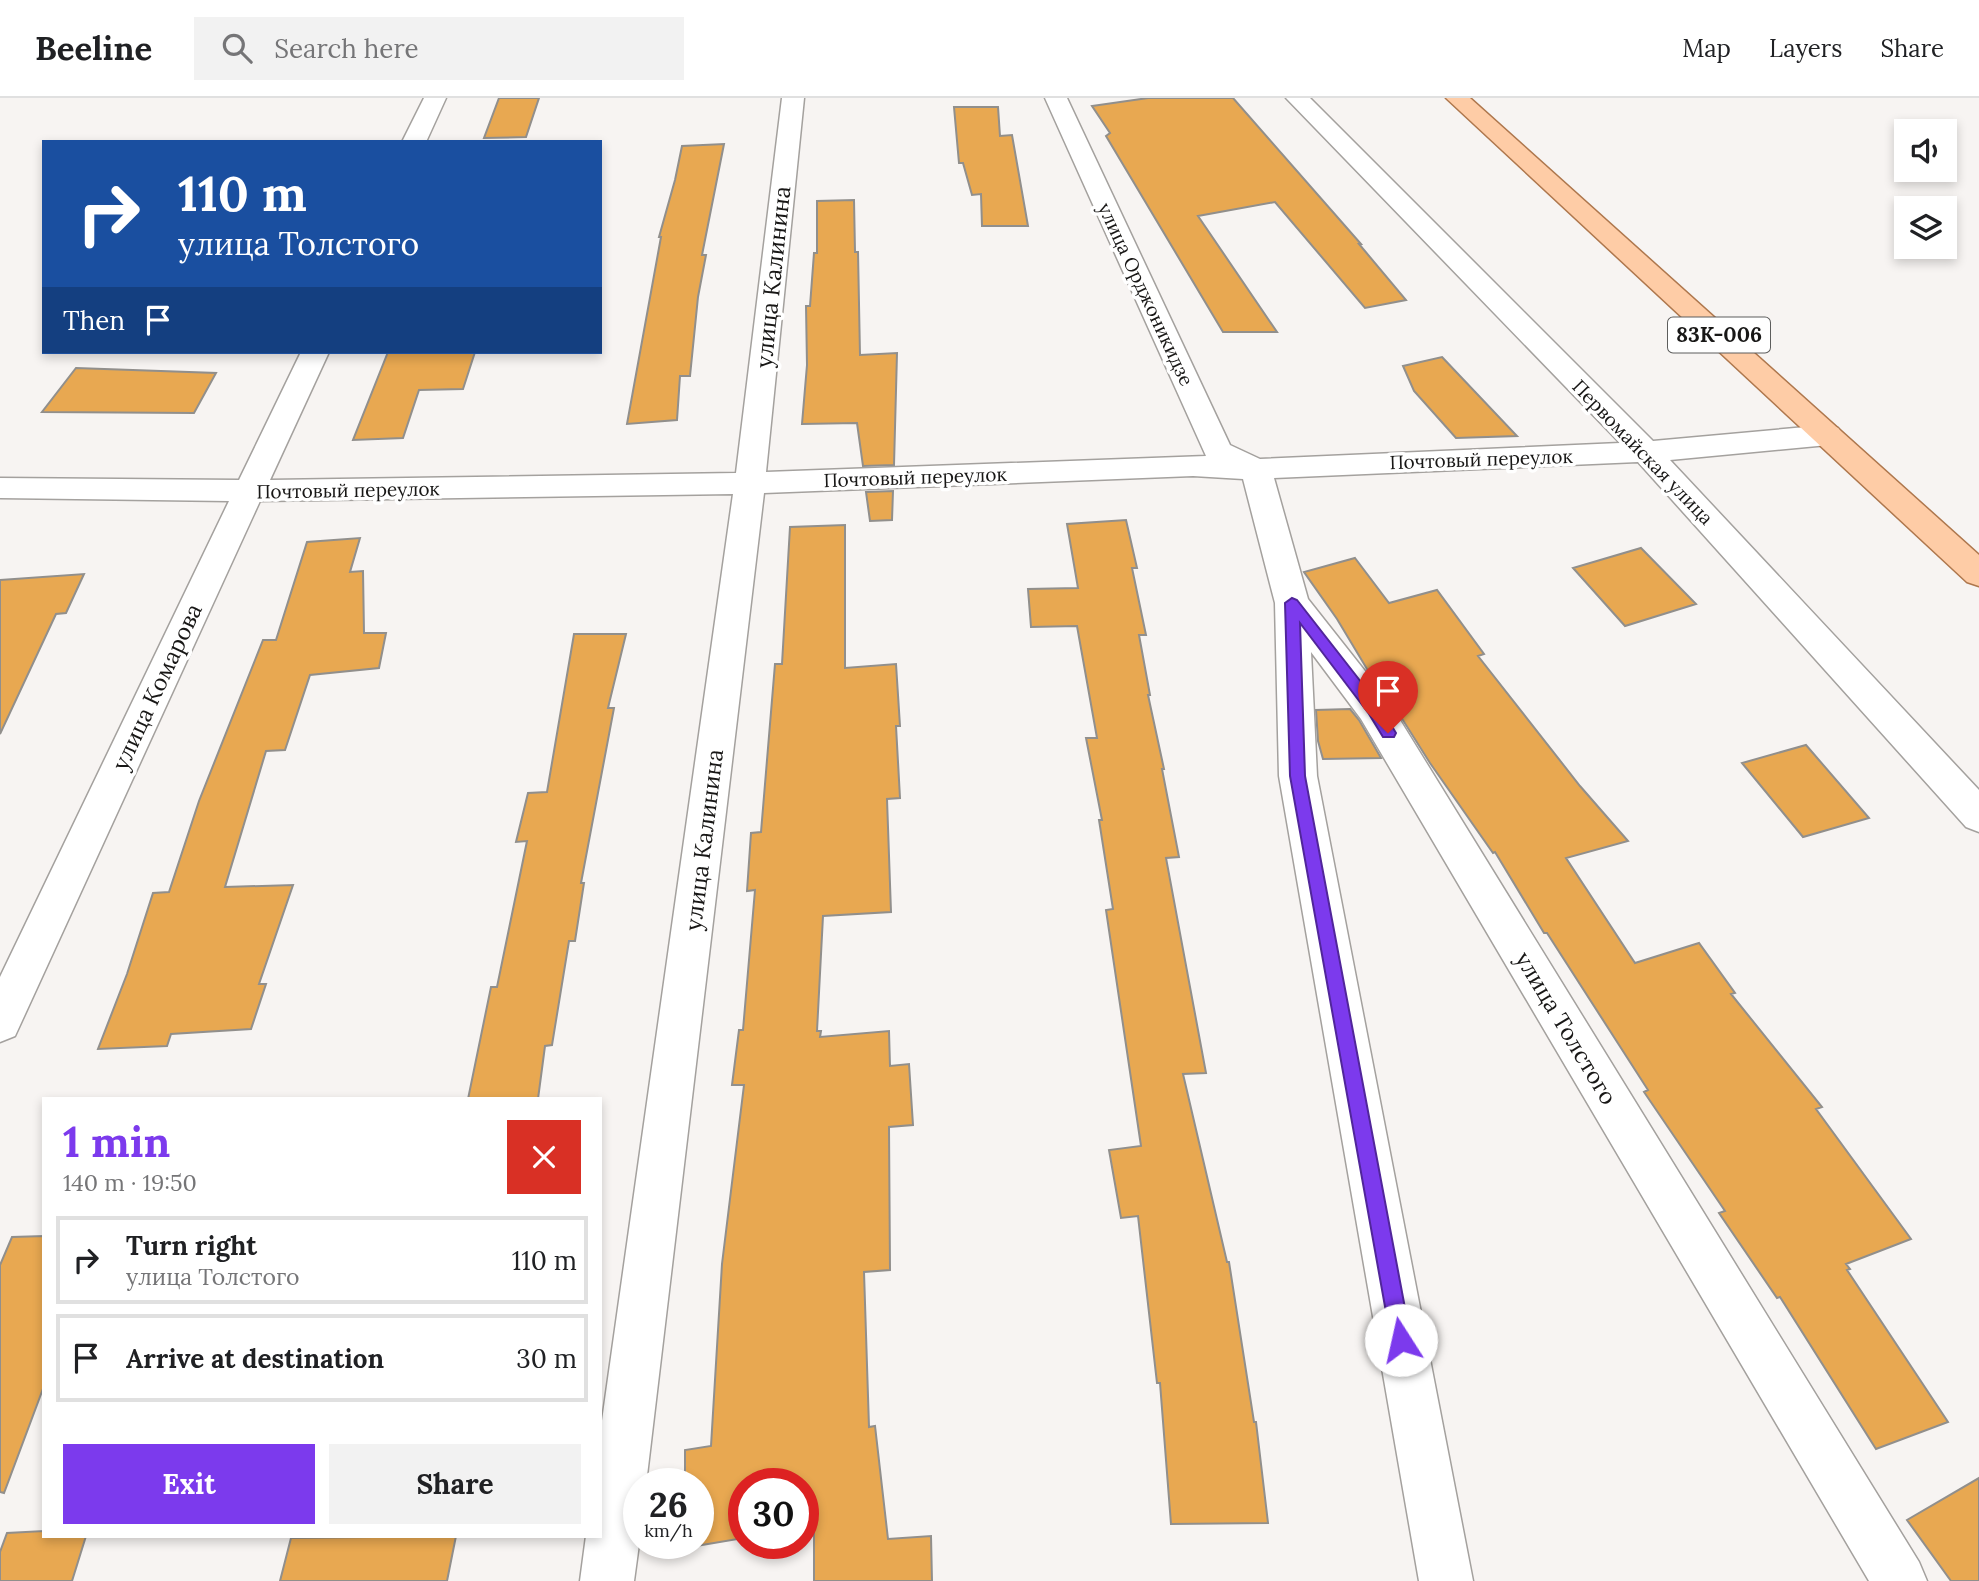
<!DOCTYPE html>
<meta charset="utf-8">
<style>
:root{--surface:#fff;--page:#f2f2f2;--text:#202124;--muted:#757577;--line:#e0e0e0;--accent:#7c3aed}
body{margin:0;font-family:Lora,serif;background:var(--page);color:var(--text);height:100vh;display:flex;flex-direction:column;font-size:26px;white-space:nowrap}
*{box-sizing:border-box;margin:0}
p{font-size:23px;color:var(--muted)}
.icon{flex:none;width:38px;height:38px;fill:none;stroke:currentColor;stroke-width:2;stroke-linecap:round;stroke-linejoin:round}
.map{position:relative;flex:1;overflow:hidden}
.details{position:absolute;left:42px;top:999px;width:560px;height:441px;display:flex;flex-direction:column;background:var(--surface);border-radius:0px;box-shadow:0 4px 10px #0003}
.details>*{flex:none}
.top-card{position:absolute;left:42px;top:42px;width:560px;height:214px;border-radius:0px;box-shadow:0 4px 10px #0003;background:#1a4fa0;color:#fff;overflow:hidden}
.fabs{position:absolute;left:1894px;top:21px;display:grid;gap:14px}
.fabs a{display:grid;place-items:center;width:63px;height:63px;border-radius:0px;background:var(--surface);box-shadow:0 4px 10px #0003;font-size:35px}
.speed{position:absolute;left:623px;top:1370px;display:flex;gap:14px;font-size:35px;font-weight:700;text-align:center}
.speed>*{display:grid;place-content:center;width:91px;height:91px;border-radius:50%;background:var(--surface);box-shadow:0 4px 10px #0003;line-height:1}
.speed small{font-size:18px;font-weight:400}
.speed .limit{border:10px solid #d22;background:#fff;color:#111}
.pin{position:absolute;display:grid;place-items:center;width:60px;height:60px;color:#fff;margin:-72px -30px;border-radius:50% 50% 50% 0;rotate:-45deg;box-shadow:0 0 7px #0007}
.pin .icon{rotate:45deg}
.me{position:absolute;width:77px;margin:-38px;rotate:350deg;stroke-linejoin:round;filter:drop-shadow(0 0 5px #0008)}
.turn{display:flex;align-items:center;gap:24px;height:147px;padding:0 21px;font-size:32px}
.turn .icon{width:91px;height:91px;stroke-width:2.5}
.turn b{display:block;font-size:49px;line-height:60px}
.then{display:flex;align-items:center;height:66px;padding:0 21px;background:#0003;gap:14px;font-size:26px}
.round{display:grid;place-items:center;flex:none;width:74px;height:74px;border-radius:0px;background:var(--page)}
.overview{display:flex;align-items:center;justify-content:space-between;height:119px;padding:0 21px}
h1{font-size:42px;font-weight:700;line-height:52px;color:var(--accent)}
.button{display:flex;gap:14px;margin-top:auto;padding:14px 21px}
.button a{flex:1;height:80px;border-radius:0px;background:var(--accent);color:#fff;font-size:28px;font-weight:700;line-height:80px;text-align:center}
.button a+a{background:var(--page);color:var(--text)}
ul{padding:0;list-style:none}
li{display:flex;align-items:center;gap:21px;height:88px;margin:0 14px 10px;padding:0 7px;border:4px solid var(--line);border-radius:0px}
li div{flex:1}
li b{display:block;font-size:26px}
li em{font-style:normal}
header{display:flex;align-items:center;gap:42px;box-sizing:border-box;height:98px;padding:0 35px;background:var(--surface);border-bottom:2px solid var(--line)}
header strong{font-size:33px}
nav{display:flex;gap:38px;margin-inline-start:auto;font-size:24px}
.search{width:490px;height:63px;background:var(--page);display:flex;align-items:center;gap:18px;box-sizing:border-box;padding:0 24px;border-radius:0px;color:var(--muted);font-size:26px}
.map>svg:first-child{display:block}
.building{fill:#e8a851;stroke:#918f8c;stroke-width:2}
.lines{fill:none;stroke-linecap:round;stroke-linejoin:round}
.minor-casing{stroke:#a4a19e;stroke-width:3}
.major-casing{stroke:#ae774d;stroke-width:3}
.minor{fill:#fff;fill-rule:evenodd}
.major{fill:#fecca6;fill-rule:evenodd}
.route{fill:#7c3aed;stroke:#51269a;stroke-width:2}
.labels{text-anchor:middle;stroke-width:7;stroke-linejoin:round;paint-order:stroke}
.far-street-label{font-size:19px;fill:#181716;stroke:#fff}
.shield{fill:#fff;stroke:#5d5d5c;stroke-width:2}
.shield-label{font-size:21px;font-weight:bold;fill:#181716}
.street-label{font-size:23px;fill:#181716;stroke:#fff}
</style>
<header>
<strong>Beeline</strong>
<div class="search"><svg class="icon" aria-label="search" viewBox="0 0 24 24"><circle cx="10" cy="10" r="6"/><path d="M15 15l6 6"/></svg>Search here</div>
<nav><a>Map</a><a>Layers</a><a>Share</a></nav>
</header>
<div class="map">
<svg width="1979" height="1483" viewBox="0 0 1979 1483">
<rect width="100%" height="100%" fill="#f7f4f2"/>
<path class="building" d="M499 0H539L526 39 484 40Z
M1148 0H1233L1361 146H1359L1406 202 1365 210 1275 104 1198 118 1277 234H1223L1106 38 1110 35 1092 8Z
M954 9H998L1000 38 1012 37 1028 128H982L981 96 972 97 963 65H959Z
M724 46 702 157H706L698 199 690 278H680L677 322 627 326 661 139H659L675 82 682 48Z
M854 102 855 154H858L860 257 897 255 894 367 863 368 857 325 802 326 807 267 806 208H810L814 155H817V103Z
M388 254H475L463 291 419 292 403 340 353 342Z
M1442 259 1517 338 1456 340 1414 293 1403 268Z
M76 270 216 275 194 315 42 314Z
M893 393 892 422 870 423 866 394Z
M1126 422 1137 470H1132L1146 537H1139L1150 597H1148L1164 671H1162L1179 759 1166 760 1206 975 1183 976 1227 1164H1229L1254 1324H1256L1268 1425 1171 1426 1160 1285H1157L1138 1118 1121 1120 1109 1052 1141 1048 1106 812 1113 811 1099 722H1102L1086 640H1097L1077 528 1031 529 1028 491 1078 490 1067 426Z
M845 427V570L896 566 900 628H896L900 700 887 701 891 814 823 818 817 933H821L820 939 889 933 890 968 909 966 913 1027 889 1029 890 1172 864 1174 869 1329 875 1328 888 1441 931 1438 932 1483H814V1428L803 1430V1386H744V1440L684 1450V1446H698V1386H685V1352L711 1348 722 1166 744 987H732L739 932H743L755 792 747 793 751 735 761 734 775 566H782L790 429Z
M360 440 350 474 363 473 364 535H386L379 570 310 577 285 652 266 653 225 789 293 787 259 886H266L251 931 171 936 167 948 98 951 127 876 153 795 169 794 199 703 263 542H276L307 444Z
M1641 450 1696 506 1625 528 1573 470Z
M1355 460 1389 505 1437 492 1484 556 1478 558 1580 688 1628 743 1566 760 1635 865 1699 845 1735 895 1731 896 1822 1009 1816 1011 1911 1141 1846 1166 1850 1171 1847 1172 1948 1324 1876 1351 1780 1199 1777 1200 1719 1115 1725 1113 1644 994 1648 992 1547 835H1544L1495 754 1493 755 1430 665 1389 600 1367 571 1337 521 1304 474Z
M84 476 66 515 56 516 0 636V482Z
M574 536H626L608 610H614L581 785H584L575 843H569L552 947 545 948 538 1001H468L491 889H497L527 743 516 744 528 695 547 694Z
M1350 611 1359 622 1381 660 1323 661 1318 643 1316 612Z
M1806 647 1869 720 1803 739 1742 665Z
M44 1138V1288L4 1395 0 1394V1167L12 1139Z
M1979 1380V1483H1951L1907 1422Z
M44 1433V1438H86L72 1483H0V1454L7 1435Z
M456 1438 447 1483H280L291 1440Z"/>
<g class="lines">
<defs>
<path id="minor" d="M424 0H446L426 44H402Z
M782 0H804L766 374 1206 358 1045 0H1067L1230 347 1260 361 1620 345 1286 0H1310L1653 343 1828 327 1838 330 1843 337 1838 344 1828 347 1670 362 1979 692V734L1966 729 1638 364 1274 380 1308 501 1387 601 1919 1464 1927 1483H1869L1361 621 1311 554 1317 678 1473 1483H1419L1279 678 1275 505 1243 381 1193 378 764 395 646 1386H639V1446L634 1483H580L586 1438H600V1337L733 396 260 403 15 938 0 944V879L229 403 0 400V380L239 382 301 254H329L270 382 736 375Z"/>
<path id="major" d="M1446 0H1470L1979 457V488L1967 484Z"/>
</defs>
<use href="#minor" class="minor-casing"/>
<use href="#major" class="major-casing"/>
<use href="#minor" class="minor"/>
<use href="#major" class="major"/>
</g>
<path class="route" d="M1292 500 1297 502 1379 607 1396 635 1394 639H1383L1369 616 1300 525 1305 678 1411 1242 1408 1249 1401 1252 1394 1249 1391 1242 1290 678 1285 505Z"/>
<g class="labels">
<g class="far-street-label">
<text transform="translate(1146 196) rotate(65)" y="7">улица Орджоникидзе</text>
<text transform="translate(1643 354) rotate(46)" y="7">Первомайская улица</text>
<text transform="translate(1481 361) rotate(-2)" y="7">Почтовый переулок</text>
<text transform="translate(915 379) rotate(-2)" y="7">Почтовый переулок</text>
<text transform="translate(348 392) rotate(-1)" y="7">Почтовый переулок</text>
</g>
<rect class="shield" x="1668" y="219.5" width="102" height="35" rx="5"/>
<g class="shield-label">
<text x="1719" y="244">83К-006</text>
</g>
<g class="street-label">
<text transform="translate(773 179) rotate(-84)" y="8">улица Калинина</text>
<text transform="translate(157 589) rotate(-65)" y="8">улица Комарова</text>
<text transform="translate(704 742) rotate(-83)" y="8">улица Калинина</text>
<text transform="translate(1566 930) rotate(59)" y="8">улица Толстого</text>
</g>
</g>
</svg>
<div class="fabs">
<a><svg class="icon" aria-label="sound" viewBox="0 0 24 24"><path d="M4 9h4l5-4v14l-5-4H4zM17 9q2 3 0 6"/></svg></a>
<a><svg class="icon" aria-label="layers" viewBox="0 0 24 24"><path d="M12 4l9 5-9 5-9-5zM3 14l9 5 9-5"/></svg></a>
</div>
<div class="speed"><div>26<small>km/h</small></div><div class="limit">30</div></div>
<div class="pin" style="left:1388px;top:635px;background:#d93025"><svg class="icon" aria-label="arrive" viewBox="0 0 24 24"><path d="M6 21V4h12l-3 4 3 4H6"/></svg></div>
<svg class="me" style="left:1401px;top:1242px" viewBox="-20 -20 40 40"><circle r="19" fill="#fff"/><path d="M0-13L10 11 0 6-10 11z" fill="#7c3aed"/></svg>
<div class="top-card">
<div class="turn"><svg class="icon" aria-label="right" viewBox="0 0 24 24"><path d="M7 20v-9h11M14 6l5 5-5 5"/></svg><div><b>110 m</b>улица Толстого</div></div>
<div class="then">Then<svg class="icon" aria-label="arrive" viewBox="0 0 24 24"><path d="M6 21V4h12l-3 4 3 4H6"/></svg></div>
</div>
<section class="details">
<div class="overview"><div><h1>1 min</h1><p>140 m · 19:50</p></div><a class="round" style="background:#d93025;color:#fff"><svg class="icon" aria-label="close" viewBox="0 0 24 24"><path d="M6 6l12 12M18 6L6 18"/></svg></a></div>
<ul>
<li><svg class="icon" aria-label="right" viewBox="0 0 24 24"><path d="M7 20v-9h11M14 6l5 5-5 5"/></svg><div><b>Turn right</b><p>улица Толстого</p></div><em>110 m</em></li>
<li><svg class="icon" aria-label="arrive" viewBox="0 0 24 24"><path d="M6 21V4h12l-3 4 3 4H6"/></svg><div><b>Arrive at destination</b></div><em>30 m</em></li>
</ul>
<div class="button"><a>Exit</a><a>Share</a></div>
</section>
</div>
